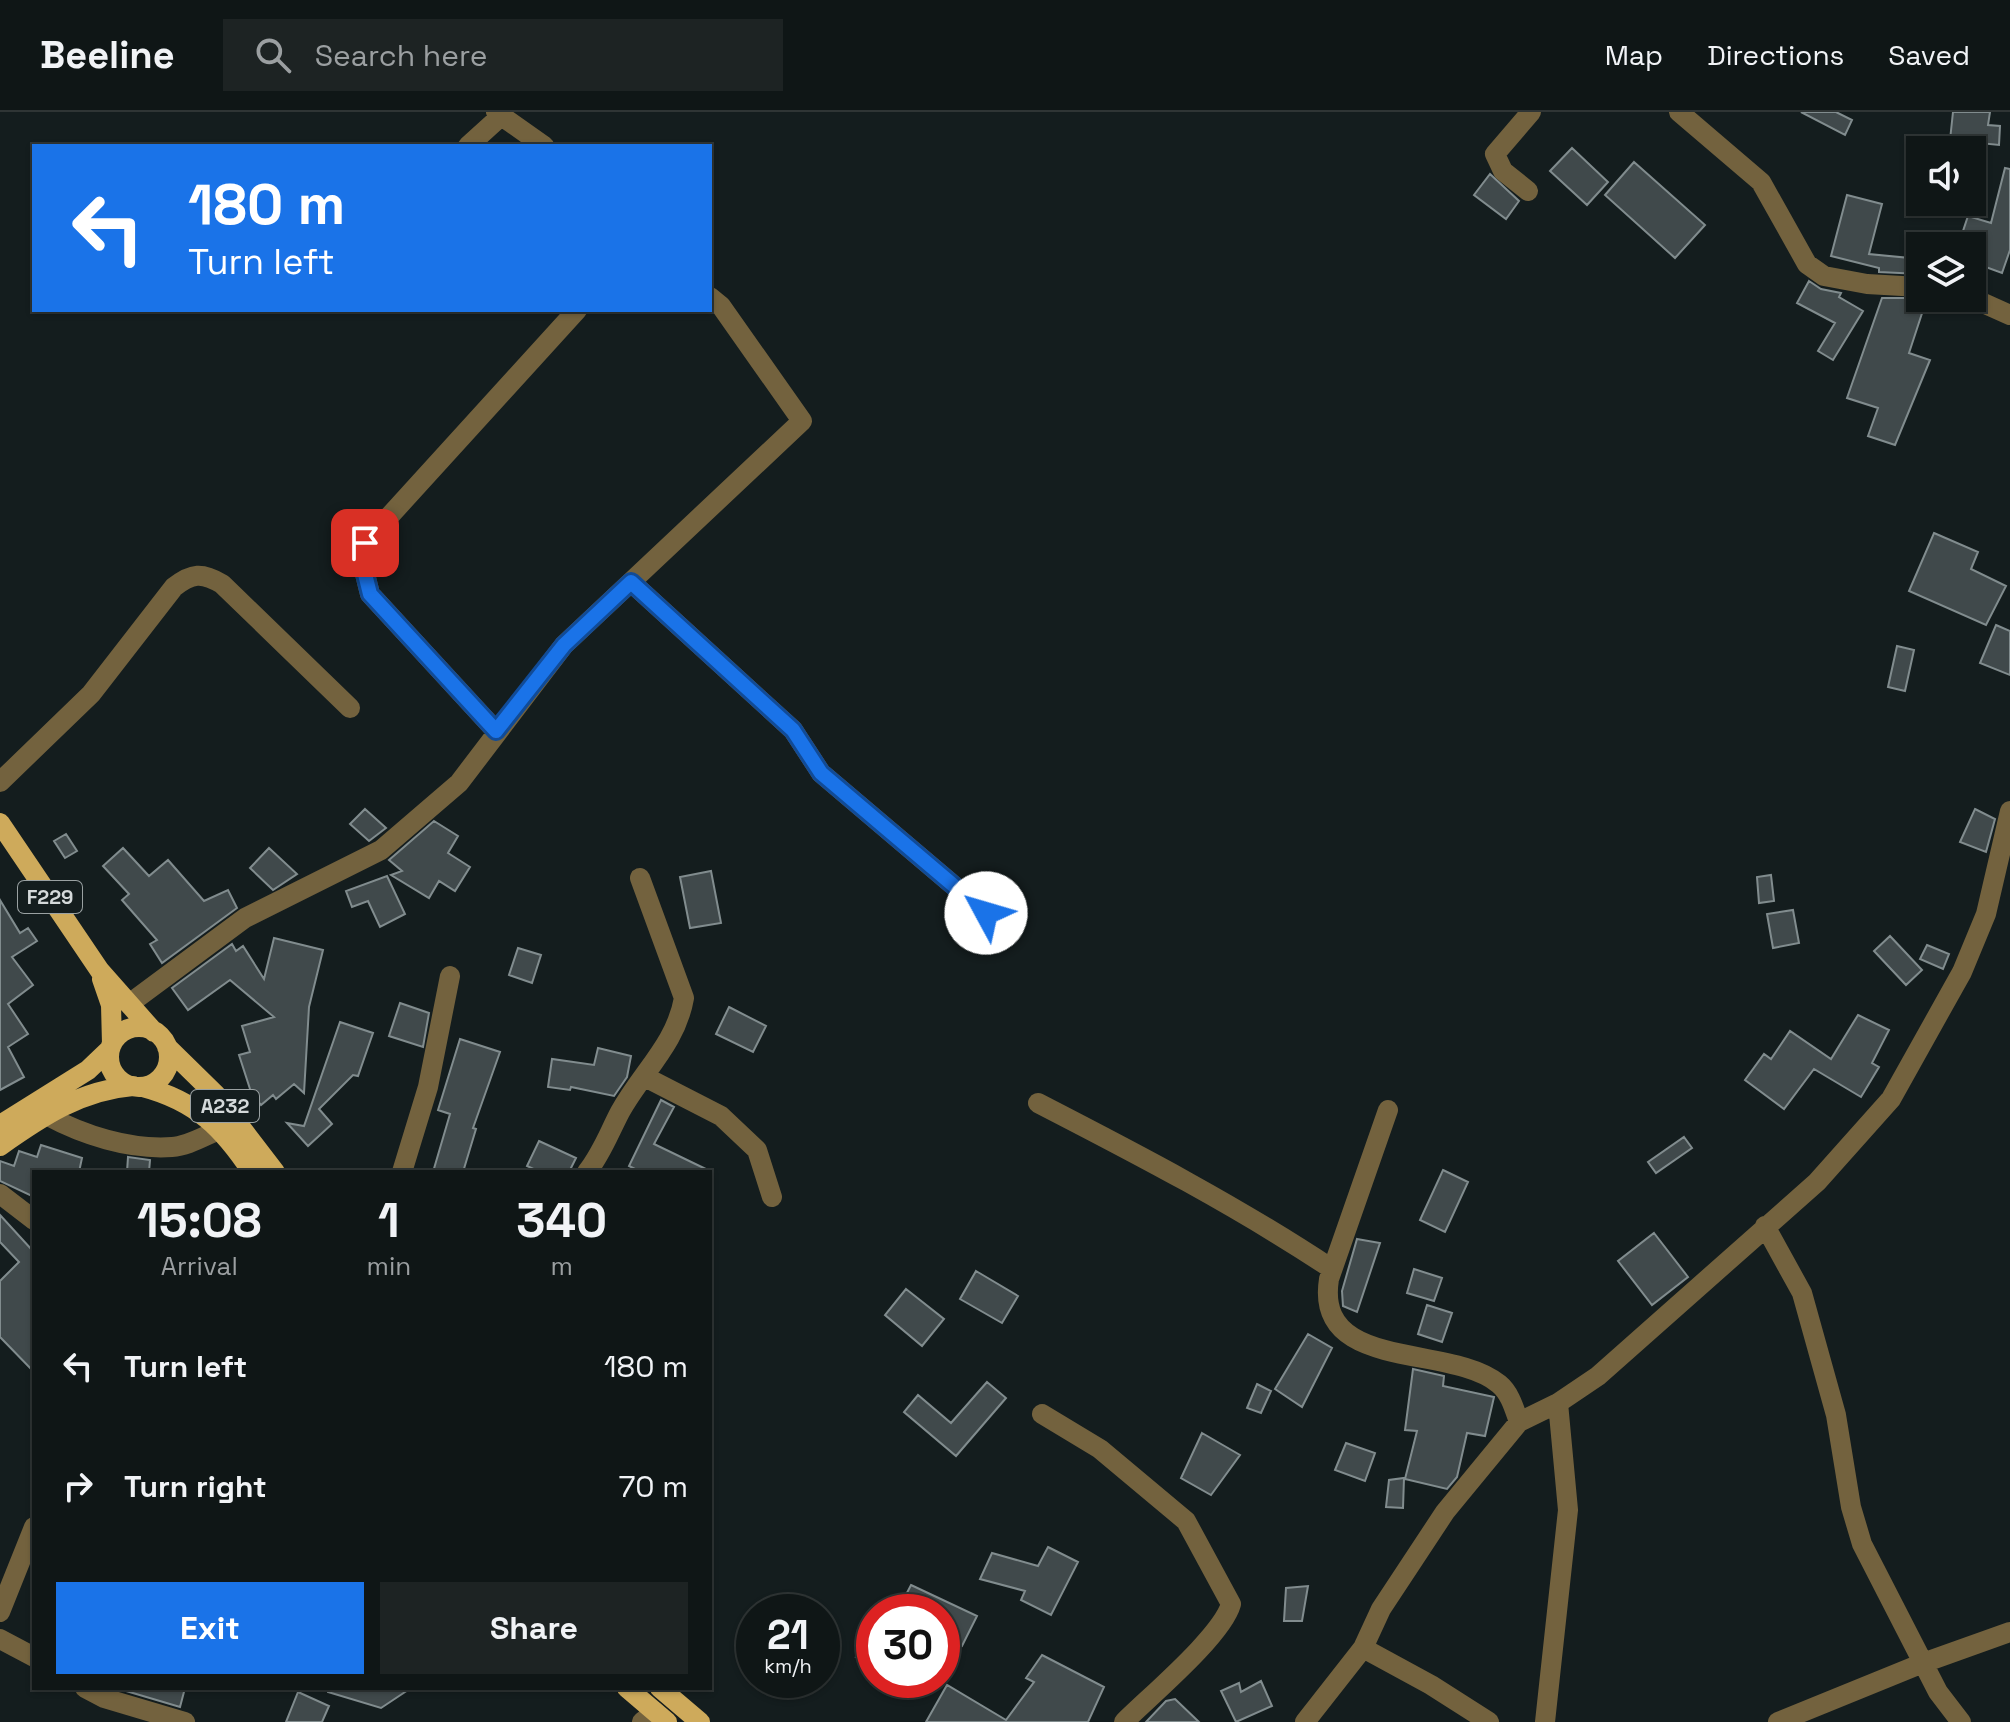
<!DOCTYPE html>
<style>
:root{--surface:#0f1616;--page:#1d2323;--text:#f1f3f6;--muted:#9b9fa1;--line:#2f3535;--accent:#1a73e8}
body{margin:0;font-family:"Space Grotesk",sans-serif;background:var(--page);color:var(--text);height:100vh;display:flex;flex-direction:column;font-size:30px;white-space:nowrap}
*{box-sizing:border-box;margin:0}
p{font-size:26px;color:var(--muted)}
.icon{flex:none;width:44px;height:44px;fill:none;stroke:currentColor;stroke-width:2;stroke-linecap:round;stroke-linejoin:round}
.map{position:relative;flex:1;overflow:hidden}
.drawer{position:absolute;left:32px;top:1058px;width:680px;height:520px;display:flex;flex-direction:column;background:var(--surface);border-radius:0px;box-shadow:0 2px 6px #0004,0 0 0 2px var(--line)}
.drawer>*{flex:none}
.guide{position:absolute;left:32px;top:32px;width:680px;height:168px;border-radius:0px;box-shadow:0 2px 6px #0004,0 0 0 2px var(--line);background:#1a73e8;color:#fff;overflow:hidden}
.fabs{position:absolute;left:1906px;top:24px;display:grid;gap:16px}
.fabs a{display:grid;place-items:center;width:80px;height:80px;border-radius:0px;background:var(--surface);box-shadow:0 2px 6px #0004,0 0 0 2px var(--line);font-size:40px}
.speed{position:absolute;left:736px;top:1482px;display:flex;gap:16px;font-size:40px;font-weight:700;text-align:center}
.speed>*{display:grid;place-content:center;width:104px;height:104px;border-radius:50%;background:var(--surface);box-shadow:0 2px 6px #0004,0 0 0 2px var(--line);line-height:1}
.speed small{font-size:20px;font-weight:400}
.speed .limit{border:12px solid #d22;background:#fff;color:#111}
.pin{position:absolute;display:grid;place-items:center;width:68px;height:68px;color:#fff;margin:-34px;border-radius:16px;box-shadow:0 4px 12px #0006}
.me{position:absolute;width:88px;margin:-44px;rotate:309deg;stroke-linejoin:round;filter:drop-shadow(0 0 6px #0008)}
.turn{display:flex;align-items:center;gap:28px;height:168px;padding:0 24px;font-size:36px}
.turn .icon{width:104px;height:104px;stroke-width:2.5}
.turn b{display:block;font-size:56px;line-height:68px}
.eta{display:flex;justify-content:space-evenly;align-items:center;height:136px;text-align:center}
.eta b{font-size:48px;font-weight:600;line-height:56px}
.action{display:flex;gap:16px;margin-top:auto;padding:16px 24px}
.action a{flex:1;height:92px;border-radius:0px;background:var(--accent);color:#fff;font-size:32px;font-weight:600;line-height:92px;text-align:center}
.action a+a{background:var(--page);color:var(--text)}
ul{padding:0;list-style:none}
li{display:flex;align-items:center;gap:24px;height:120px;padding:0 24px}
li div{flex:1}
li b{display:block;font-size:30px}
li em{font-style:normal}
header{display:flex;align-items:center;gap:48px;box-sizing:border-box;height:112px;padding:0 40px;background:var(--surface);border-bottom:2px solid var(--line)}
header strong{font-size:38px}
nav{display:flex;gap:44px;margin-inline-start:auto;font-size:28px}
.search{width:560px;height:72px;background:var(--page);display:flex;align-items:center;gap:20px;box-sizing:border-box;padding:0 28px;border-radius:0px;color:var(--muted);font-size:30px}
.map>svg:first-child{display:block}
.building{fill:#40494b;stroke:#818c8e;stroke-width:2}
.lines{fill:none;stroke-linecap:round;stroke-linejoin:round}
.minor{stroke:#73623e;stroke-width:20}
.major{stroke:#ceaa5b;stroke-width:20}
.route-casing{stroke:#114b97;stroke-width:20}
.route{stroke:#1a73e8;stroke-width:14}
.labels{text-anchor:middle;stroke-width:8;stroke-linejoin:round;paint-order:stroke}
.shield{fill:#141d1e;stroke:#9aa1a2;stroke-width:2}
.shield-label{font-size:20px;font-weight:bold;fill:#d4d9da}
</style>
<header>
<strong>Beeline</strong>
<div class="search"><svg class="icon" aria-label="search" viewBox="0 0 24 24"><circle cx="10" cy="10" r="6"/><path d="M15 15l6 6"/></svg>Search here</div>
<nav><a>Map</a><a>Directions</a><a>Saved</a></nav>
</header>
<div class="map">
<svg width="2010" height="1610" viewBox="0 0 2010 1610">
<rect width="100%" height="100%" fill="#141d1e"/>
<path class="building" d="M1801 0H1836L1852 8 1845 23Z
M1953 0H1990L1988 13 2000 14 1999 33 1950 28Z
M1572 36 1608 70 1587 93 1550 59Z
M1634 50 1705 113 1675 146 1605 83Z
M2005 56 2010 57V138L2002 161 1972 150V134H1958L1968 104 1991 111Z
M1490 62 1519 89 1506 107 1474 83Z
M1847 83 1882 92 1869 142 1920 147V162L1879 160V156L1831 144Z
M1809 169 1821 177 1841 181 1839 185 1863 199 1833 248 1818 239 1835 211 1797 191Z
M1882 186H1927L1909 241 1930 248 1895 333 1868 324 1878 296 1847 286Z
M1934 421 1978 440 1971 457 2006 474 1986 513 1909 479Z
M1996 513 2010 519V563L1980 551Z
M1897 534 1914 538 1905 579 1888 575Z
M365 697 386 716 369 729 350 712Z
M1975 697 1995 707 1986 740 1960 730Z
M434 709 458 724 448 741 470 755 455 779 439 769 429 786 391 763 402 759 389 748Z
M66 722 77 739 65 746 54 729Z
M123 736 149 764 168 748 204 789 228 778 237 796 162 851 150 832 157 828 122 788 129 782 103 754Z
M269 736 297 762 273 778 250 756Z
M711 759 721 811 690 816 680 765Z
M1771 763 1774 789 1759 791 1757 765Z
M387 764 405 802 380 815 368 789 352 795 346 779Z
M0 788 20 821 28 816 37 829 12 845 33 873 8 892 28 922 8 935 24 965 0 978Z
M1793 798 1799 831 1773 836 1767 802Z
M1890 824 1922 858 1906 873 1874 839Z
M274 826 323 838 309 895 304 981 294 972 276 987 273 983 261 993 251 980 239 943 250 940 242 914 274 905 230 868 188 898 172 876 232 832 236 839 243 834 264 867Z
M1927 833 1949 842 1943 857 1920 847Z
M518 836 541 843 532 871 509 863Z
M400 891 429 901 423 935 389 924Z
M729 895 766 914 753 940 716 922Z
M1858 903 1889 918 1872 951 1879 955 1861 985 1814 957 1784 997 1745 968 1764 942 1771 947 1790 919 1831 947Z
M340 910 373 921 358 964 353 963 319 997 332 1012 308 1034 287 1011 304 1014Z
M460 927 500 940 473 1016 476 1017 463 1060H433L450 1002 438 998Z
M598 936 631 944 627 965 614 984 571 975 570 978 548 975 552 947 594 953Z
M661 988 674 995 654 1032 712 1060H641L629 1054Z
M1684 1025 1692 1036 1656 1061 1648 1050Z
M539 1029 576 1046 569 1060H540L527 1054Z
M41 1033 82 1046 79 1060H34V1085L0 1069V1049L14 1054 19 1039 37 1045Z
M128 1045 150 1048 149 1060H127Z
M1443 1058 1468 1070 1445 1120 1420 1108Z
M0 1103 32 1138 34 1136V1260L0 1225V1169L19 1150 0 1130Z
M1654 1121 1688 1165 1652 1193 1618 1149Z
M1357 1127 1380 1131 1357 1200 1343 1194 1342 1179Z
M1414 1157 1442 1166 1434 1189 1407 1181Z
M976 1159 1018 1184 1002 1211 960 1187Z
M906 1177 944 1207 922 1234 885 1203Z
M1427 1193 1452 1201 1442 1230 1418 1222Z
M1308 1222 1332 1236 1302 1295 1275 1277Z
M1413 1257 1444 1264 1443 1274 1494 1285 1485 1324 1467 1321 1457 1365 1447 1377 1405 1367 1417 1319 1405 1318Z
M987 1270 1006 1286 956 1344 904 1300 918 1283 951 1311Z
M1257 1272 1271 1279 1261 1301 1247 1296Z
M1202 1321 1240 1343 1211 1383 1181 1366Z
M1346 1331 1375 1341 1365 1369 1335 1358Z
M1404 1366 1403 1396 1386 1395 1389 1368Z
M1048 1435 1078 1450 1051 1503 1021 1488 1025 1479 980 1467 992 1441 1038 1454Z
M911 1473 977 1504 962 1534 942 1524V1500H897Z
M1308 1474 1302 1509H1284L1286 1476Z
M874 1522V1555L856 1545Z
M1042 1543 1104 1575 1088 1610H926L947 1573 1006 1608 1034 1570 1026 1566Z
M1261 1569 1272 1594 1236 1610 1221 1579 1239 1571 1241 1580Z
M116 1576H185L180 1595Z
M328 1576H411L381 1596 328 1580Z
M298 1580 329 1594 322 1610H286Z
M1175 1587 1199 1610H1146L1166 1589Z"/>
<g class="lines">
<path class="minor" d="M496 0 544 34
M1679 0 1761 70 1807 152 1824 164 1867 172 1920 175
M468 34 501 4
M1528 79 1503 59 1495 42 1531 0
M1972 186 2010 203
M631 470 793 618 821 661 986 801
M496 619 370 482 363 454 365 431 577 198
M0 670 91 582 174 475C192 461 202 460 222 472L350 596
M129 892 245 806 381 738 459 671 564 533 802 309 721 194 710 185
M645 965 721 1004 757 1038 772 1085
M1038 991C1139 1043 1237 1094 1332 1157
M1388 998 1329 1167C1314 1261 1450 1231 1499 1272 1510 1281 1514 1296 1519 1310
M46 1003C83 1023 129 1038 172 1035 188 1034 204 1024 219 1018
M402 1060 428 975 450 864
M587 1060C602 1041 609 1021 620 1000 642 960 676 932 684 886L640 766
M0 1082 34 1108
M1765 1114 1802 1181 1836 1303 1851 1395 1862 1432 1938 1580 1961 1610
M1042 1302 1100 1337 1186 1409 1231 1492C1222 1524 1150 1584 1124 1610
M0 1500 34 1415
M0 1527 34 1545
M1363 1536 1431 1573 1489 1610
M85 1576 104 1586 185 1610
M642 1610 655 1600
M1305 1610 1363 1536 1381 1497 1445 1400 1519 1310 1558 1291 1598 1264 1817 1070 1891 987 1962 860 1986 802 2010 699
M1545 1610 1568 1398 1558 1291
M1778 1610 1923 1551 2010 1520"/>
<path class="major" d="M0 711 100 859 154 920
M102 867 111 893 112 932
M109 945a30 30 0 1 1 60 0a30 30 0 1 1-60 0Z
M167 935 216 983 275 1060
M143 975C196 989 223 1016 252 1060
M0 1013 88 958 110 937
M0 1034C41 1005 81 978 133 974
M627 1576 667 1610
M660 1576 700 1610"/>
</g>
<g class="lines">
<defs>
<path id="route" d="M365 431 363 454 370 482 496 619 564 533 631 470 793 618 821 661 986 801"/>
</defs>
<use href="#route" class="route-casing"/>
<use href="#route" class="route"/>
</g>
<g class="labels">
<g class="shield">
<rect x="18" y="769" width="64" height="32" rx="6"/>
<rect x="191" y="978" width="68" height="32" rx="6"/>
</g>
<g class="shield-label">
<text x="50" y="792">F229</text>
<text x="225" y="1001">A232</text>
</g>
</g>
</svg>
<div class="fabs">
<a><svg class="icon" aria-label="sound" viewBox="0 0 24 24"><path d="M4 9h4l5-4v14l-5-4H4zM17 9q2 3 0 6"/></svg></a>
<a><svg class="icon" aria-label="layers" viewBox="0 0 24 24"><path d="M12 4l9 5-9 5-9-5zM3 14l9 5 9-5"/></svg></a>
</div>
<div class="speed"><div>21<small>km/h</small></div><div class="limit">30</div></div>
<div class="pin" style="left:365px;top:431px;background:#d93025"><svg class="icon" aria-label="arrive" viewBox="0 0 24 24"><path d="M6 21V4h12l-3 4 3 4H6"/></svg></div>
<svg class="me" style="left:986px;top:801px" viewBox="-20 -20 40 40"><circle r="19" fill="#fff"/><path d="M0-13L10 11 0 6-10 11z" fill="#1a73e8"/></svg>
<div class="guide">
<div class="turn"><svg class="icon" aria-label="left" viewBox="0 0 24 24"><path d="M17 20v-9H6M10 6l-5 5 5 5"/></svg><div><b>180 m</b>Turn left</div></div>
</div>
<section class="drawer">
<div class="eta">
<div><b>15:08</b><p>Arrival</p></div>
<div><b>1</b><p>min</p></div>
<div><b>340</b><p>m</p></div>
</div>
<ul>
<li><svg class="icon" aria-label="left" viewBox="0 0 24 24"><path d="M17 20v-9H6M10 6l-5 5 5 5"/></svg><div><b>Turn left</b></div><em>180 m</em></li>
<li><svg class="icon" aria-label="right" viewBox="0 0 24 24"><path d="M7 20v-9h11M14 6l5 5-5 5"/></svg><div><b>Turn right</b></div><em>70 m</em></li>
</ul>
<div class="action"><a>Exit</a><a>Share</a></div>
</section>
</div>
